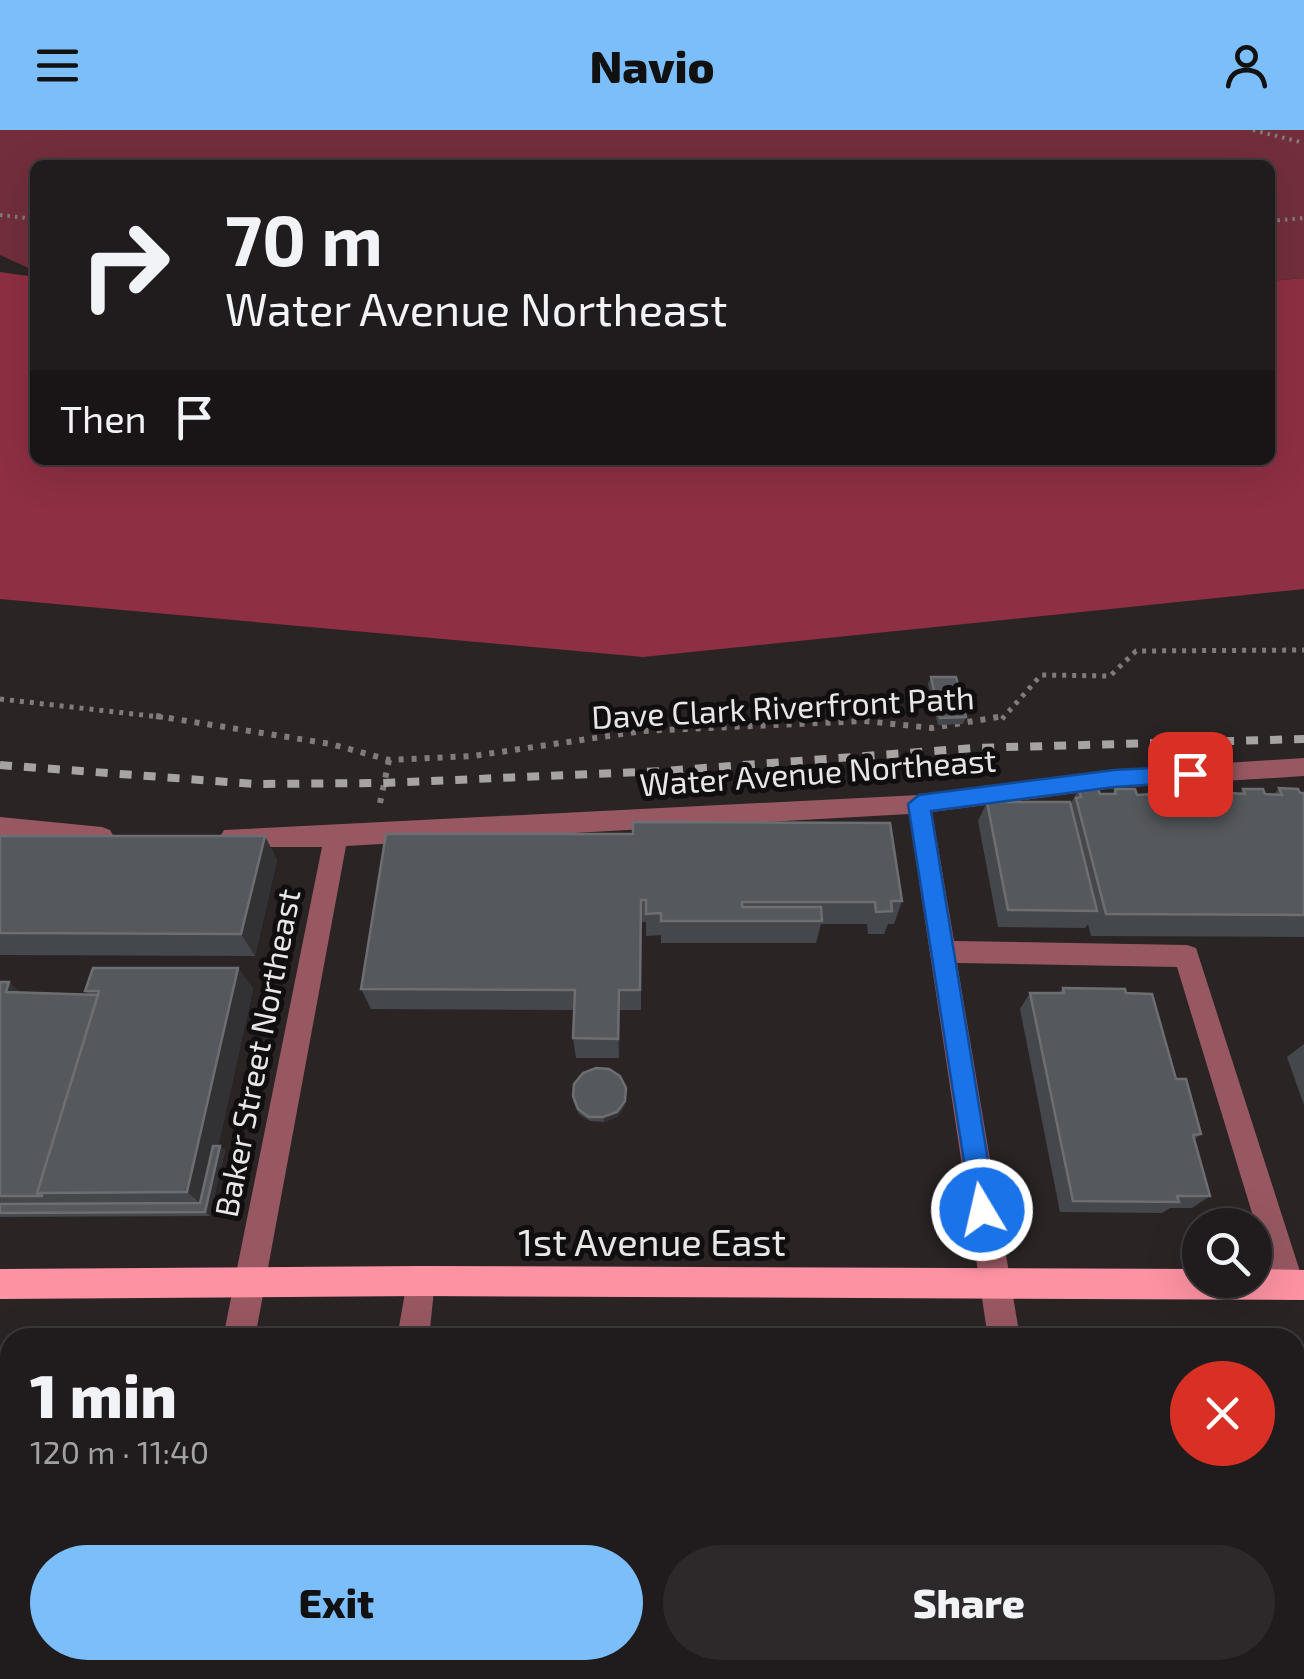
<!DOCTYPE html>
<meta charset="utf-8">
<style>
:root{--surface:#201b1c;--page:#2d2829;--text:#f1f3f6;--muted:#a2a1a3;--line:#3d393b;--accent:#7bbef9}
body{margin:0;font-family:"Exo 2",sans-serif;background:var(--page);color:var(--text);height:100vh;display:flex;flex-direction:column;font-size:38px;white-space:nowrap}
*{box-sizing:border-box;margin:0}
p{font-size:32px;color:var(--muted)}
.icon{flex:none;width:55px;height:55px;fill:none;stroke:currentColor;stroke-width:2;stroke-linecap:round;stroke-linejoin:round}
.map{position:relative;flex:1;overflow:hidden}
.panel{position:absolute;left:0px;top:1198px;width:1305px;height:352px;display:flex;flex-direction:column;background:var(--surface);border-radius:30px 30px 0 0;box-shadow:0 10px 40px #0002,0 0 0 2px var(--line)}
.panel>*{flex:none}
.hud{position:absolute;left:30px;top:30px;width:1245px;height:305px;border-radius:15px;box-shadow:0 10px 40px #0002,0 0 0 2px var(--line);background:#201b1c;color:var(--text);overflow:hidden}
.controls{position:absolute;left:1182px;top:1078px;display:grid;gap:20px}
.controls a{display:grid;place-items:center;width:90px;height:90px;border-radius:50%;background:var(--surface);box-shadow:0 10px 40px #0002,0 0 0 2px var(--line);font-size:50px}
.pin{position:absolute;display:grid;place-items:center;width:85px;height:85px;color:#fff;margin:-42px;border-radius:20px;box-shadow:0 5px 15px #0006}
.me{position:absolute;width:110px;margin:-55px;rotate:351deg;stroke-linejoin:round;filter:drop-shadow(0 0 8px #0008)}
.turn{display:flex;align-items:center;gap:35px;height:210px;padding:0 30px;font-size:45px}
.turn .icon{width:130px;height:130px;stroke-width:2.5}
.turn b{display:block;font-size:70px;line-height:85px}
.then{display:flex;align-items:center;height:95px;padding:0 30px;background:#0003;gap:20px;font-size:38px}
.round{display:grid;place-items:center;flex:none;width:105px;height:105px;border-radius:52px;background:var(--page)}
.head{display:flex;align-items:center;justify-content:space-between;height:170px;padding:0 30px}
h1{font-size:60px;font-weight:800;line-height:75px}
.primary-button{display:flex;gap:20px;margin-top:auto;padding:20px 30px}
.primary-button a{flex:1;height:115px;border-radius:60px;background:var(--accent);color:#111;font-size:40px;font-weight:800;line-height:115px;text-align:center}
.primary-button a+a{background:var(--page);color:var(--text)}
header{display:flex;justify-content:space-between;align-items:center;height:130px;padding:0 30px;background:var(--accent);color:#111;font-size:45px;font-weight:800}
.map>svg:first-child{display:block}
.green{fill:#722e3b}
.water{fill:#8e2f43}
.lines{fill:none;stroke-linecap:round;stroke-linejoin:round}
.path-far2{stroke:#817b7c;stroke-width:4;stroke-dasharray:2.5 5;stroke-linecap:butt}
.path-far1{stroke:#817b7c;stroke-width:5;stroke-dasharray:4 6;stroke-linecap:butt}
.path{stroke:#817b7c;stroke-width:6;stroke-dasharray:5 8;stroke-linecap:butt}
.minor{fill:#985862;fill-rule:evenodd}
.major{fill:#fc92a2;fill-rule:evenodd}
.rail{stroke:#a8a3a3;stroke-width:8;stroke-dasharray:12 12;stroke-linecap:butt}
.wall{fill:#44474c}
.shaded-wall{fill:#323235}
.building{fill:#55585c;stroke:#6d6e72;stroke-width:2.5}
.route{fill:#1a73e8;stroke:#114b97;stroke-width:2.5}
.labels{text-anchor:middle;stroke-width:10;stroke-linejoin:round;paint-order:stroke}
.street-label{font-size:32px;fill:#eae6e6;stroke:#110e0f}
.near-street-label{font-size:38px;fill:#eae6e6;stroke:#110e0f}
</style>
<header><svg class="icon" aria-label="menu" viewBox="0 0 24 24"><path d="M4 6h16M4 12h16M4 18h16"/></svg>Navio<svg class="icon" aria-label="person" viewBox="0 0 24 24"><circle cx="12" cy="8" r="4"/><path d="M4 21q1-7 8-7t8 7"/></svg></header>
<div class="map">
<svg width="1304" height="1549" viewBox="0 0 1304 1549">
<rect width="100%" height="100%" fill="#2b2425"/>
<path class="green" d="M0 0H1304V148L1270 151V35H35V141L0 125Z"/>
<path class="water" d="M0 142 35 147V330H1270V151L1304 148V459L643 527 0 469Z"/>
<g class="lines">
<path class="path-far2" d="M1253 0 1304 13
M0 85 35 89
M1270 91 1304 88"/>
<path class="path-far1" d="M0 569 178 589
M1002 589 1041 545 1110 546 1136 521 1304 520"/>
<path class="path" d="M156 586 331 614 389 630 473 626 642 601 864 591 932 598 1004 586
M380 673 389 630"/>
<path class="minor" d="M1304 628V646L1114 658 932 682 954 811 1187 815 1196 818 1304 1154 1300 1166 1289 1170 1278 1166 1274 1155 1177 837 957 833 1020 1208H988L909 684 346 716 255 1208H223L322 717H232L224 714 220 707 224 700 919 665 1114 640Z
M0 687 102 697 110 700 114 707 110 714 102 717 0 707Z
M420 1136 431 1140 435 1151 429 1208H397L409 1140Z
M157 1540H193L192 1549H156Z
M356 1540H392L391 1549H355Z
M1041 1540H1077L1079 1549H1043Z"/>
<path class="major" d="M420 1136 1200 1139V1150H1255V1139L1304 1140V1170L420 1166 0 1169V1139Z"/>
<path class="rail" d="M0 635 255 654 383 653 663 641 974 618 1304 609"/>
</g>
<path class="wall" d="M931 547 966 587 963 594 938 595 928 554Z
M1279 658 1304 663V807L1091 806 1088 794 1085 798 998 797 978 691 987 672 1070 675 1079 659 1100 664H1112L1115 659 1137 665H1146L1150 659 1172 664H1185L1188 660 1239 664 1243 659 1265 664 1274 665Z
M386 704 902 771 894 794H888L884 804H868L867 794H821L816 813H661V805L646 806V792H641V880H620L619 928H576L573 908 574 880 371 879 361 859Z
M0 706H265L277 730 255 826 0 825Z
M238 838 253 859 218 1016 225 1020 210 1086 0 1087V852H9L20 863 89 865 85 861Z
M1063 858 1126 863 1201 1004 1194 1010 1210 1066 1192 1078H1170L1162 1083 1060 1082 1020 879 1030 863H1059Z
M1304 914V975L1287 927Z
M626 958 625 976 617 987 604 992 590 991 579 984 573 971V966Z"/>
<path class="shaded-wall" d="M265 706 277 730 255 826 241 804Z
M238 838 253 859 205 1077 187 1062Z
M9 852 27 868 6 862Z
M619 860 620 880 619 928 618 909Z
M626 958 625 976 617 987 604 992 603 987Z
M220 1016 225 1020 210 1086 205 1082Z"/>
<path class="building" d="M931 547H956L966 587 940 588Z
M1170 658 1172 664H1190L1188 660 1245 664 1243 659H1263L1265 664 1282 665 1279 658 1298 659 1300 663H1304V785L1106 784 1076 668 1081 667 1079 659H1098L1100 664H1116L1115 659H1135L1137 665 1152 664 1150 659Z
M987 672H1070L1097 781 1008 780Z
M633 692 890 693 902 771H891L892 781 876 782 875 772H742V777H821L822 791H661V783L646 784V770H641L640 860H619L618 909 573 908 575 860 361 859 386 704H633Z
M0 706H265L241 804 0 803Z
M93 838H238L187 1062 37 1063 99 861H85Z
M0 852H9L6 862 98 865 37 1063 43 1066H0Z
M1063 858 1125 859 1126 863 1152 864 1176 949H1186L1201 1004 1193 1005 1210 1066H1177L1179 1072 1073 1071 1030 863H1064Z
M596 938 609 939 620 946 626 958 625 971 617 982 603 987H589L578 979 573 966 574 954 583 943Z
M213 1016H220L205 1082 0 1083V1074L200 1073Z
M0 1221H10V1534H0Z
M1295 1243 1298 1255H1304V1530H1295Z"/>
<path class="route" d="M1190 636 1201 644 1190 652 1114 657 931 681 996 1080 992 1089 982 1093 973 1089 908 674 919 665 1114 640Z"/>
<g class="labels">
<g class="street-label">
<text transform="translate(783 578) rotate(-3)" y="11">Dave Clark Riverfront Path</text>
<text transform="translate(818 643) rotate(-4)" y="11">Water Avenue Northeast</text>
<text transform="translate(258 923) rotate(-79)" y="11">Baker Street Northeast</text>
</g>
<g class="near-street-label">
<text x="652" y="1126">1st Avenue East</text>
</g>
</g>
</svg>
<div class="controls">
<a><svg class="icon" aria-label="search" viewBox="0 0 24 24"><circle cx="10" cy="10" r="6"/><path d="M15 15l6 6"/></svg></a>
</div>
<div class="pin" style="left:1190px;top:644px;background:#d93025"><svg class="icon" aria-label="arrive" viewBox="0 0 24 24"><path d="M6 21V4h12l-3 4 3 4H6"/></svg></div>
<svg class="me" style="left:982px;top:1080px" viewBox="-20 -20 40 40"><circle r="17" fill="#1a73e8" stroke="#fff" stroke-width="3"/><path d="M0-11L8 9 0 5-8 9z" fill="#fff"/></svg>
<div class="hud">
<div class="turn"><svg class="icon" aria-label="right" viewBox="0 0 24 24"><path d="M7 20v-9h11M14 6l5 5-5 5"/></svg><div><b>70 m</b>Water Avenue Northeast</div></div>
<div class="then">Then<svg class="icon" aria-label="arrive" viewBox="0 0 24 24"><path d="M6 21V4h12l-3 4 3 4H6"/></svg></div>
</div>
<section class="panel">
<div class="head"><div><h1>1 min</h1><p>120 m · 11:40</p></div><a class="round" style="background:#d93025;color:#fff"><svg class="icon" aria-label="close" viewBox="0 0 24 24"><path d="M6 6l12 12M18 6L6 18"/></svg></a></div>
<div class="primary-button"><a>Exit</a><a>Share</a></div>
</section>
</div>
